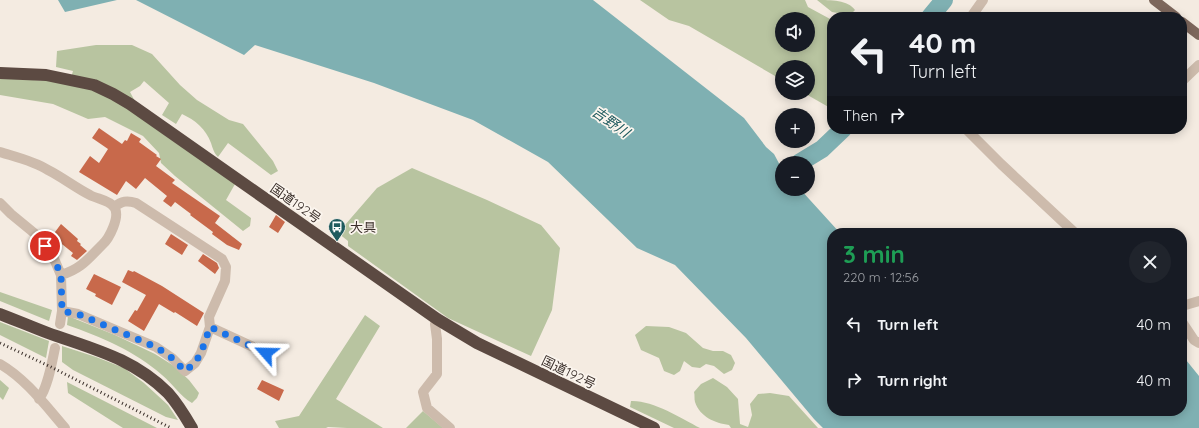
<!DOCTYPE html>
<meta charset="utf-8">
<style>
:root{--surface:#171b24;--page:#20242c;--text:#f1f3f6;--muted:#9ea1a6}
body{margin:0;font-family:Quicksand,"Noto Sans JP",sans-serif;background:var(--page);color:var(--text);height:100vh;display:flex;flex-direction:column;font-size:15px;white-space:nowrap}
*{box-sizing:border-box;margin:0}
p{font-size:13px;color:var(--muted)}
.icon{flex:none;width:22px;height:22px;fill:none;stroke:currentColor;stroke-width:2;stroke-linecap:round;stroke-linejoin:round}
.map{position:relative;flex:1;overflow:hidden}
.side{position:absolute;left:827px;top:228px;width:360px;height:188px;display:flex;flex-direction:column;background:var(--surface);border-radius:16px;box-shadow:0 2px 10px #0003}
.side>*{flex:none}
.top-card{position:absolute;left:827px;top:12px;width:360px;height:122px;border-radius:16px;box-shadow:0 2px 10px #0003;background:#171b24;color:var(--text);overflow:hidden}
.buttons{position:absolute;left:775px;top:12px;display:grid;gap:8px}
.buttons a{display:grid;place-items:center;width:40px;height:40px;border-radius:50%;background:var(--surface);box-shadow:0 2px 10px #0003;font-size:20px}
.pin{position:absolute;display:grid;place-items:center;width:34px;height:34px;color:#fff;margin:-17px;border:2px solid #fff;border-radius:50%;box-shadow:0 1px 4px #0007}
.me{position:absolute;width:44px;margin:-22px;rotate:295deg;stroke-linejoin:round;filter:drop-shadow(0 0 3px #0008)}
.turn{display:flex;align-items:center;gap:14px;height:84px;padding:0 16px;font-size:18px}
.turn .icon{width:52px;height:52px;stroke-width:2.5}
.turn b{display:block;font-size:28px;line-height:34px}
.then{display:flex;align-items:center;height:38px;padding:0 16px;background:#0003;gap:8px;font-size:15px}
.round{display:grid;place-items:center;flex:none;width:42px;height:42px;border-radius:21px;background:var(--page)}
.head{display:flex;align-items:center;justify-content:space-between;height:68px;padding:0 16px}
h1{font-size:24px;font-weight:700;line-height:30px;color:#1e9e55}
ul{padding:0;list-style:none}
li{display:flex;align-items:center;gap:12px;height:56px;padding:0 16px}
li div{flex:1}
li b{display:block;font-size:15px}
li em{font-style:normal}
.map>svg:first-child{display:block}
.green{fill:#b8c4a0;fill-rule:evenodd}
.water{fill:#7fb0b2}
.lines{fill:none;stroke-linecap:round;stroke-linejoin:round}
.river{stroke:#7fb0b2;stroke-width:18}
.building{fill:#c8694b}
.minor{stroke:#cdbbac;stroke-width:10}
.major{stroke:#7d675c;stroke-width:10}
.highway{stroke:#5c4a42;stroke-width:12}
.rail{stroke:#3b302b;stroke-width:3;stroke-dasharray:1 3;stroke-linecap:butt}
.route{stroke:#1a73e8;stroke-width:7;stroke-dasharray:0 12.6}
.labels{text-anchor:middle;stroke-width:3.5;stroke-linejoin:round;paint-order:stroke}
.street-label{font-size:13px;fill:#3b302b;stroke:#fbf5ee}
.poi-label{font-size:13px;fill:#3b302b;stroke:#fbf5ee;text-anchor:start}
.water-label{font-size:14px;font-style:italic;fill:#1f5a5e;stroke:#fbf5ee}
</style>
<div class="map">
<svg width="1199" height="428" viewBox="0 0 1199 428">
<rect width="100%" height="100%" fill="#f4ebe1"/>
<path class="green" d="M640 0H805L808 7 832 20V109L804 93H808V67H782V80L689 26 669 20ZM782 19H808V45H782Z
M817 0C831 0 848 0 855 10L850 15 832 12Z
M96 45H132L152 54 180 85 197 100 229 120 243 124 273 161 278 171 271 175 228 143 218 157C214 153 213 149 211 143 206 129 195 120 182 114L176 124 162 115 169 103 144 81 140 86 130 92 146 122 235 184 226 200 251 218 250 226 243 231 175 176 161 163 159 153 143 136 105 117 88 119 53 104 0 95V78L49 81 69 84 73 71 56 67 57 51Z
M412 168 487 200 541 225 560 248 552 310 531 356 448 318 348 246V241L338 233 377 188Z
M0 292 52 310 49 321 0 301Z
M365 315 380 326 336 399 383 428H347L328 427 326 428H279L275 421 299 416Z
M68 316 115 335 155 354 174 366 189 380 199 393 197 398 192 403C180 396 173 384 162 375 135 351 101 337 67 325Z
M0 322 49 341 46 358 0 335Z
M646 326 669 327 686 333 703 348 713 351H723L731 355 735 363 732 370 724 374 714 366 706 364 700 368 692 367 684 361 680 371 674 375 664 371 659 358 641 350 635 335Z
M62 346 96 357 124 368 144 383 168 405 178 420 166 417 73 370 62 362Z
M713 378 727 387 738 399 740 424 748 427 752 415 750 404 758 394 770 393 789 396 818 428H731L729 425C715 423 700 417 695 402 694 399 695 395 694 392L701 384Z
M0 380 9 388 3 400 0 397Z
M67 382 157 428H123L68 393Z
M631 401C652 400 681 418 700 428H674L630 407Z
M423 411 443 428H406Z"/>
<path class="water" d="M58 0H117L65 12Z
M136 0H593L744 118 766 147 774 154 782 169V189H800L840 233H832V411H1182V355L1199 376V428H823L814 419 746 338 675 265 637 248 548 162 473 120 374 83 255 45 244 55Z"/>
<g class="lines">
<path class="river" d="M930 17 944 0
M799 163 822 149 843 129"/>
</g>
<path class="building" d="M99 128 122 144 125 140 127 141 131 133 141 139 139 142 157 155 156 156 161 159 156 166 175 180 172 183 220 216 215 223 242 244 239 250 227 245 212 234 213 232 190 215 191 214 175 202 171 207 163 201 167 196 145 178 136 189 126 181 117 195 79 172 90 156 99 163 108 149 92 138Z
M276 215 285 222 278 233 269 227Z
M61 224 78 239 77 241 81 244 80 245 87 251 77 260 71 256 73 253 52 236Z
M171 234 188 245 182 255 165 244Z
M203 254 217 263 219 268 215 274 198 261Z
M128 270 133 272 134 271 162 286 204 313 197 326 175 312 174 313 159 304 144 331 128 321 135 310 137 311 146 295 122 282Z
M94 274 121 287 112 305 95 296 96 294 86 289Z
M262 380 284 390 279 401 257 389Z"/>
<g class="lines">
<path class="minor" d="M971 17 983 0
M1182 81 1199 65
M966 129 1001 164 1075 233
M0 152C16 157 34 161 48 170 62 177 76 188 90 195 97 199 109 200 114 207 121 216 109 239 102 245 88 259 81 269 61 275
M0 203 11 214 39 237 52 254 61 275 62 311 60 324
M114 207C122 201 127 200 136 203L222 259 226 267 225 281 209 317 210 327 266 353
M1182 306 1199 301
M62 311 78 314 156 347 172 358 185 371 195 363 201 353 210 327
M437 319 435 324 437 339V374L423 392 427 408 450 428
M1182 322 1194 340 1199 343
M0 364C26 379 45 405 65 428
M39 399C48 387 52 362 55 348"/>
<path class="major" d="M1154 0 1176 17
M1182 22 1199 35"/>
<path class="highway" d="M0 73 46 75 94 85 113 94 130 104 437 319 477 343 654 428
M0 314C16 320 32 327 48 333 93 349 133 358 168 393 177 403 185 416 192 428"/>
<path class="rail" d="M0 343 51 367 171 428"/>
</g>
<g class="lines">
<path class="route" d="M45 246 52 254 61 275 62 311 78 314 156 347 172 358 185 371 195 363 201 353 210 327 266 353"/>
</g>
<defs>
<symbol id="bus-pin" viewBox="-11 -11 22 30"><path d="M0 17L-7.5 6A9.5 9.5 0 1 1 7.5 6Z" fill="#1f5a5e" stroke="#fbf5ee"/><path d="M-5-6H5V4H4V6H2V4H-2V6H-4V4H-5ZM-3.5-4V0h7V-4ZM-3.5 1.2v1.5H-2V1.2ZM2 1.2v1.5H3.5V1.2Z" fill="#fff"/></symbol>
</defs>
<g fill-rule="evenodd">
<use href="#bus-pin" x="327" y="217" width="20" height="27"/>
</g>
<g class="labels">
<g class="street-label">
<text transform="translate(296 203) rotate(35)" y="5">国道192号</text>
<text transform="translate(569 372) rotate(26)" y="5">国道192号</text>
</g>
<g class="poi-label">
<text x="350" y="232">大具</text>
</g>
<g class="water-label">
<text transform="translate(611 122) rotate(35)" y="5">吉野川</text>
</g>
</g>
</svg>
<div class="buttons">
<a><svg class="icon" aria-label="sound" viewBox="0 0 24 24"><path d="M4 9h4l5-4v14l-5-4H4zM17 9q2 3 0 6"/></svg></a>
<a><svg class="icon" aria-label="layers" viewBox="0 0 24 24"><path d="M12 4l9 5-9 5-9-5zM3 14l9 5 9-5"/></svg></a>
<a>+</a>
<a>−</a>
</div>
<div class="pin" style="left:45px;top:246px;background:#d93025"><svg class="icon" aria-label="arrive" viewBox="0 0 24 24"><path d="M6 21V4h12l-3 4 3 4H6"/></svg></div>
<svg class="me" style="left:266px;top:353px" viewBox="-20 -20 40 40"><path d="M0-17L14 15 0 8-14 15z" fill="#1a73e8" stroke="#fff" stroke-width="4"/></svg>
<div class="top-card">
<div class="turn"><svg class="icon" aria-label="left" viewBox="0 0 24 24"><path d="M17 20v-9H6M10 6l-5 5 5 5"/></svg><div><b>40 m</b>Turn left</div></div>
<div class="then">Then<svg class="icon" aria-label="right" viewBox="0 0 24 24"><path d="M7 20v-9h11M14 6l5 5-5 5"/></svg></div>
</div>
<section class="side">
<div class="head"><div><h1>3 min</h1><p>220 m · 12:56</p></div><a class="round"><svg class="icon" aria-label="close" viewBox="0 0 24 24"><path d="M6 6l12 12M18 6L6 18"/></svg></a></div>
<ul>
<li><svg class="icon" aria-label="left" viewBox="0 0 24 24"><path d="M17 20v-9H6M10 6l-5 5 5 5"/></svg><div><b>Turn left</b></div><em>40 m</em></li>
<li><svg class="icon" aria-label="right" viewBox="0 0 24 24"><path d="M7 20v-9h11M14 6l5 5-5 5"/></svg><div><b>Turn right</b></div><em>40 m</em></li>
</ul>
</section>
</div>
